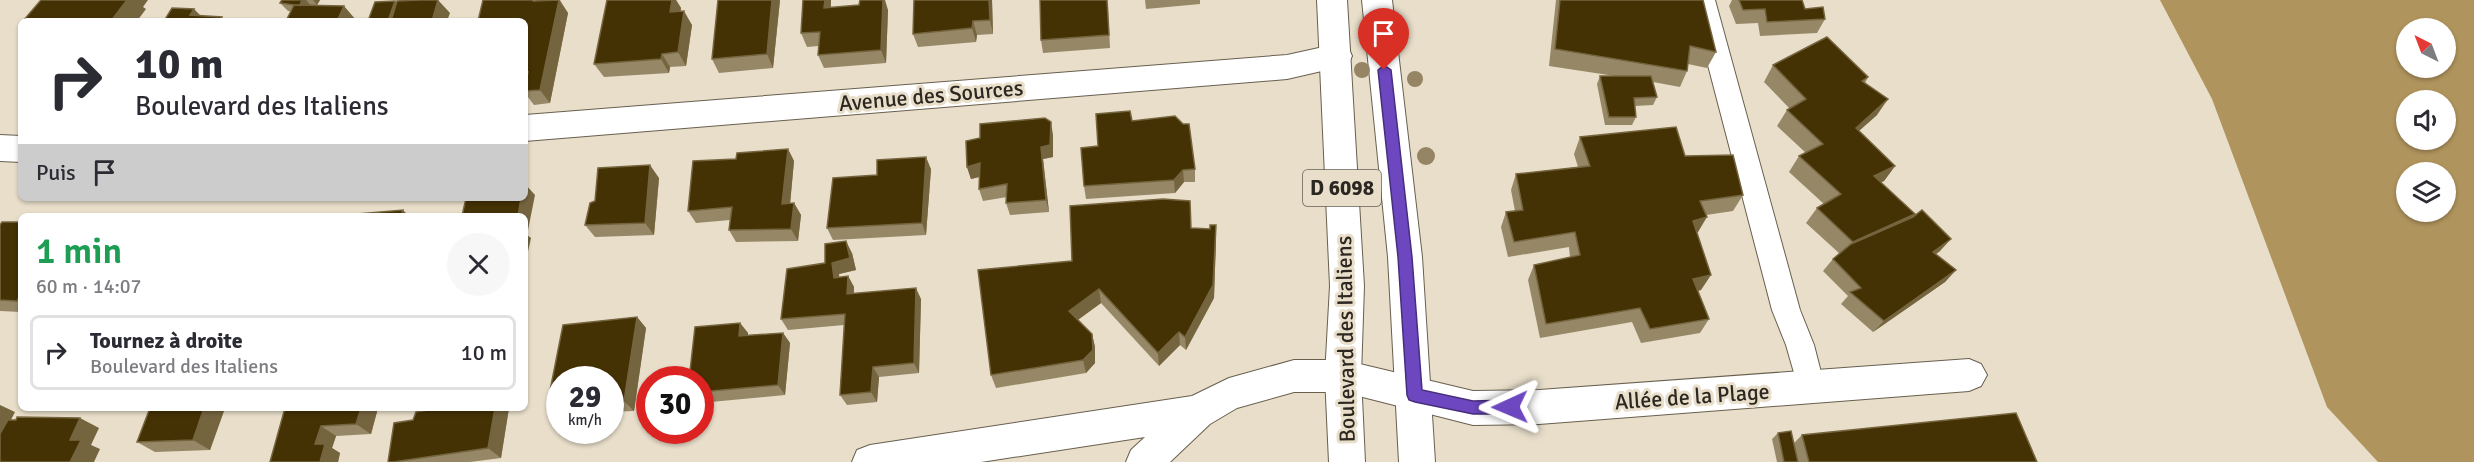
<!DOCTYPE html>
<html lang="fr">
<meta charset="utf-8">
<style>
:root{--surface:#fff;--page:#f7f7f7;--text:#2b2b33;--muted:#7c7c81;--line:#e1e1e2}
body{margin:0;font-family:Signika,sans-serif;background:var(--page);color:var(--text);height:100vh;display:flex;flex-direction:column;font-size:22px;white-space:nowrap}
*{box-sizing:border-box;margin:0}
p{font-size:20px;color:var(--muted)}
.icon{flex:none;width:33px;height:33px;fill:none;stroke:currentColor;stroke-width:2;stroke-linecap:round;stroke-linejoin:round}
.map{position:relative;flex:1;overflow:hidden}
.panel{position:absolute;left:18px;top:213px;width:510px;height:198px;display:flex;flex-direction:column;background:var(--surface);border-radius:9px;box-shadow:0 2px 4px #0004}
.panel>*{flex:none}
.guide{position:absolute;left:18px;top:18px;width:510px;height:183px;border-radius:9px;box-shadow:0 2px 4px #0004;background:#fff;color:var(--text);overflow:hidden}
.needle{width:39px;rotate:318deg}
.tools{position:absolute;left:2396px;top:18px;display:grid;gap:12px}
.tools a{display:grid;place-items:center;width:60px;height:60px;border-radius:50%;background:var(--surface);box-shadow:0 2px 4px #0004;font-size:30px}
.speed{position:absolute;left:546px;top:366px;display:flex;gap:12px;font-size:30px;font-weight:700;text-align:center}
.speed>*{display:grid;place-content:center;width:78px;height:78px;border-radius:50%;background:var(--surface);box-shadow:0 2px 4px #0004;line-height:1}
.speed small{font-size:15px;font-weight:400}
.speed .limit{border:9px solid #d22;background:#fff;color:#111}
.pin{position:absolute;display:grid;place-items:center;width:51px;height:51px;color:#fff;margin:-62px -26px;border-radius:50% 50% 50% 0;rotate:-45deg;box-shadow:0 0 6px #0007}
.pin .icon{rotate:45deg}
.me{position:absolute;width:66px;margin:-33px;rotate:269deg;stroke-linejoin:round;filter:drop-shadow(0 0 4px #0008)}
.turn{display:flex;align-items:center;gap:21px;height:126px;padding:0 18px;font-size:27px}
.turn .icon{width:78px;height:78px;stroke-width:2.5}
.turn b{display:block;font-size:42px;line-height:51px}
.then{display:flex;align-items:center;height:57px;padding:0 18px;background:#0003;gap:12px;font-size:22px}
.round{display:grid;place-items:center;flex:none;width:63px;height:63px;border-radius:32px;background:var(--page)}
.head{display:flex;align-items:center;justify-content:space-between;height:102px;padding:0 18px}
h1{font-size:36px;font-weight:600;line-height:45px;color:#1e9e55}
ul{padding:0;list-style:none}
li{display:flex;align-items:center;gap:18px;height:75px;margin:0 12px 9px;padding:0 6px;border:3px solid var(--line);border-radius:9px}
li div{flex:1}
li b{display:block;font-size:22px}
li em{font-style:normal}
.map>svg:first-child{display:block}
.water{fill:#b0945d;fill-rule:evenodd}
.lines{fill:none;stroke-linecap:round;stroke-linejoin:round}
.service-casing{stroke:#685f4f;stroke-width:2}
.minor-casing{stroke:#685f4f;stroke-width:2}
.primary-casing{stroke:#685f4f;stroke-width:2}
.service{fill:#fff;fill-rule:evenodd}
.minor{fill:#fff;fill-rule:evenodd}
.primary{fill:#fff;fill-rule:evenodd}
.tree{fill:#968564}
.wall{fill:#968867}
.shaded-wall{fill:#75653f}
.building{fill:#443104;stroke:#75653f;stroke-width:1.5}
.route{fill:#6d47bf;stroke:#472e7c;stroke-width:1.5}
.labels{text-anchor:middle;stroke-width:6;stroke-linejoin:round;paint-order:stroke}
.shield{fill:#e8deca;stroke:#645f54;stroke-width:1.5}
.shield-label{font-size:21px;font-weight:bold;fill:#2c2821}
.street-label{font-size:22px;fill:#2c2821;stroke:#e8deca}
</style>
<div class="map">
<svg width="2474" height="462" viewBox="0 0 2474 462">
<rect width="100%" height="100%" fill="#e8deca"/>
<path class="water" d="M2160 0H2474V462H2378L2327 407 2212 99ZM2406 28H2445V68H2406ZM2406 100H2445V140H2406ZM2406 172H2445V212H2406Z"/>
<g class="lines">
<defs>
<path id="service" d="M1691 0H1715L1800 310 1814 345 1825 388 1821 397 1811 401 1801 397 1786 345 1772 310Z"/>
<path id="minor" d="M1337 44 1348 47 1352 56 1348 65 1287 79 525 141V115L1287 55Z
M0 135 21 136V162L0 161Z
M1969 359 1981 364 1987 375 1981 386 1969 391 1539 424 1473 425 1343 392H1294L1237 408 1210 424 1170 462H1126L1131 450 1145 437 981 462H852L857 450 870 445 1192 396 1229 378 1294 360H1343L1473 391 1539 390Z"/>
<path id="primary" d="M1317 0H1347L1364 286 1361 376 1365 462H1329L1325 376 1330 286Z
M1362 0H1392L1422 257 1435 462H1399L1388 257Z"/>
</defs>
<use href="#service" class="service-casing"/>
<use href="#minor" class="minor-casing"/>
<use href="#primary" class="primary-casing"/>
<use href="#service" class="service"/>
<use href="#minor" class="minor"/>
<use href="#primary" class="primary"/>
</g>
<g class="tree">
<circle cx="1362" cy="70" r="8"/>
<circle cx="1415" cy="79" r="8"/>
<circle cx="1426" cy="156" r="9"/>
<circle cx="1366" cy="183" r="9"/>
</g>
<path class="wall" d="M282 0H320L317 5 356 20 288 11 280 3Z
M548 0H560L568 13 550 103 534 105 525 93V21L533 1Z
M607 0H676L681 8 680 12 692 25 686 66 670 67 669 73 604 77 594 64Z
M718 0H780L773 68 719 73 712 59Z
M914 0H992L993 34 977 35 976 42 918 47 913 34Z
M1145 0H1200V4L1146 9Z
M1556 0H1560L1716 52 1707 68 1688 64 1687 71 1680 87 1653 82 1657 97 1653 105 1635 106 1636 117 1632 125H1605L1597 84 1600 76H1615L1549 66Z
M1732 0H1802L1805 9 1825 19 1817 33 1760 36 1758 23 1736 24 1729 6Z
M831 1V7L888 10 886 63 824 68 818 55 819 46 807 47 801 33Z
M1108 7 1110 48 1043 53 1041 40Z
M1773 65 1868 77 1865 83 1877 115 1859 131 1895 166 1884 181 1880 182 1915 214 1913 217 1940 251 1936 254 1956 270 1945 282 1873 332 1841 304 1848 296 1823 271 1833 259 1840 254 1806 223 1817 208 1824 204 1789 172 1799 156 1806 153 1777 126 1787 110 1790 109 1764 82Z
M1132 121 1195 169V182H1184L1175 193 1086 199 1084 186 1098 146Z
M1053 135V157L1043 159 1049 212 1010 215 1006 203 1007 197 983 201 979 189V177L971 179 967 167Z
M1580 137 1685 156 1743 195 1733 211 1706 215 1698 232 1697 233 1701 290 1698 291 1709 319 1700 333 1641 343 1632 322 1540 338 1528 280 1534 265 1570 257 1569 247 1508 257 1501 227 1506 212 1515 211 1511 190 1516 174 1578 167 1574 154Z
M788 149 794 161 790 203H794L801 215 798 241 736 242 729 230 730 220 696 223 688 211 736 159Z
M931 169 926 235 833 240 827 228Z
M659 178 654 235 595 237 585 225Z
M21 222V312L0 311V225Z
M1191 228 1216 240 1214 298 1186 350 1180 345 1159 366 1101 303 1078 320 1092 334 1095 347V363L1086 373 996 388 991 375 1072 261Z
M852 253 856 270 839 274V277L848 276 854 287V294L921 299 919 373 879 377 877 402 847 405 840 395 844 325 788 330 781 319 825 263Z
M637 317 646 328 634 411 610 412V380H560V416L547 406 563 325Z
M740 323 748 333V335L783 333 790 343 785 395 700 403V380Z
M150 408H225L210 450 155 452 137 442Z
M285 408H378L371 434 336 436 332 448 340 453 338 462H270Z
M441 408H509L501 458 470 462H388L413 420Z
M1778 433 1794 443 1802 435 2037 462H1777L1772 439Z"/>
<path class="shaded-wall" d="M127 0H148L143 7 146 9 137 21H111Z
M302 0H306L311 6H299Z
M313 0H320L317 5Z
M438 0 450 13 447 21H432Z
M559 0 568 13 550 103 540 90Z
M672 0H676L681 8 678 26 670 12Z
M772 0H780L773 68 767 54Z
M825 0H831V1L830 21 824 8Z
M883 0H885L888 10 886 63 881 50Z
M989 0H992L993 34 990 20Z
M395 1 402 10 398 21H388Z
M344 6 356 20V21H337Z
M194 9 206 21 190 15Z
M684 11 692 25 686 66 678 52Z
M973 21 977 35 976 42 972 28Z
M662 54 670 67 669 73 661 59Z
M1888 99 1877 115 1845 143 1856 128Z
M1051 122 1053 135V157L1043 159 1049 212 1046 200 1041 147Z
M788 149 794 161 789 216 782 204Z
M926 157 931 169 926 235 922 223Z
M980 163 983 176 971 179 967 167Z
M650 165 659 178 654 235 645 223Z
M1895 166 1884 181 1862 191 1874 176Z
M1183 170 1184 182 1175 193 1174 180Z
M525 184 535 195 527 235 531 238 525 265V216H518L521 198H525Z
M794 203 801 215 798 241 791 229Z
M403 210 409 216H401Z
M1915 214 1902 229 1842 256 1853 242Z
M1707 217 1698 232 1684 236 1693 221Z
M1216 225V240L1214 298 1186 350 1185 337Z
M1951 239 1940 251 1922 264 1933 252Z
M846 241 852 253 856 270 839 274 841 289 834 278 832 263Z
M1956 270 1945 282 1873 332 1884 321Z
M1711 275 1701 290 1683 294 1693 279Z
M848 276 854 287 853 306 847 294Z
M916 288 921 299 919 373 914 363Z
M1099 289 1101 303 1072 324 1069 311Z
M21 293V303L17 301Z
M637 317 646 328 634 411 624 401Z
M740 323 748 333 747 347 739 336Z
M1179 332 1180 345 1159 366 1158 353Z
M783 333 790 343 785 395 778 385Z
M1092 334 1095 347V363L1086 373 1083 360Z
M873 367 879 377 877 402 871 392Z
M0 405 15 412 0 441Z
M204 408H225L210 450 193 440Z
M361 408H378L371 434 356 424Z
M495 408H509L501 458 488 448Z
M80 418 99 428 91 445 100 449 94 462H70V440Z
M321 426 336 436 332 448 340 453 338 462H320L315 444Z"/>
<path class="building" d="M41 0H127L111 21H23Z
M282 0H302L300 5H294L280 3Z
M420 0H438L432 21H391L397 1Z
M483 0H532L533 1 559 0 540 90 525 91V85L528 72 525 73V21H478Z
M607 0H672L670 12 684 11 678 52 662 54 661 59 594 64Z
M718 0H772L767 54 712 59Z
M803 0H825L824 8 859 5 860 0H883L881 50 818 55 820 32 801 33Z
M914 0H989L990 20 973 21 972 28 913 34Z
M1040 0H1107L1109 35 1041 40Z
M1560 0H1703L1716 52 1690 46 1687 71 1555 49Z
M1739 0H1802L1805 9 1823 7 1825 19 1767 22 1765 9 1743 10Z
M395 1 388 21H368L375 2Z
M294 5 344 6 337 21H286Z
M172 8 194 9 190 15 222 17 220 21H164Z
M1827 37 1868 77 1862 81 1888 99 1856 128 1895 166 1874 176 1915 214 1853 242 1817 208 1841 194 1799 156 1823 144 1787 110 1806 99 1773 65Z
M1600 76H1651L1657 97 1634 98 1636 117H1609Z
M1130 111 1132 121 1175 116 1183 124H1189L1195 169 1183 170 1174 180 1084 186 1081 148 1098 146 1096 114Z
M1045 118 1051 122 1050 145 1041 147 1046 200 1006 203 1007 184 979 189 980 163 967 167 966 141 980 138V124Z
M1676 127 1685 156 1733 155 1743 195 1700 201 1707 217 1693 221 1711 275 1693 279 1709 319 1650 329 1640 308 1546 324 1534 265 1580 255 1575 232 1514 242 1506 212 1523 210 1516 174 1590 166 1580 137Z
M788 149 782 204 794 203 791 229 729 230 732 207 688 211 693 161 736 159 737 153Z
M926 157 922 223 827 228 833 178 877 175V160Z
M650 165 645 223 585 225 590 203 595 201 598 168Z
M466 198H521L518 216H462Z
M1163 199 1190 201 1191 228 1210 229V225H1216L1213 285 1185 337 1179 332 1158 353 1099 289 1069 311 1092 334 1093 350 1083 360 991 375 978 270 1072 261 1070 206Z
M403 210 401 216H346V215Z
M1922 210 1951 239 1933 252 1956 270 1884 321 1850 292 1861 288 1833 259 1851 244 1913 217Z
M250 214V216H227Z
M435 214V216H417Z
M2 222H21V293L17 301 0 300V225Z
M846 241 850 258 832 263 834 278 848 276 847 294 916 288 914 363 873 367 871 392 840 395 845 314 781 319 787 269 825 263V244Z
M637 317 624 401 610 402V380H560V405L547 406 563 325Z
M740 323 739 336 783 333 778 385 700 392V380H689L695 327Z
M150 408H204L193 440 137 442Z
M285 408H361L356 424 321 426 315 444H325L320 462H270Z
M441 408H495L488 448 393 462H388L394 423 413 420 416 412Z
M2016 413 2037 462H1809L1802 435Z
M17 417 80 418 70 440H81L70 462H0V434L8 420H16Z
M1791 431 1798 462H1784L1778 433Z"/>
<path class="route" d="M1384 65 1391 70 1412 257 1422 390 1473 401 1510 400 1515 402 1517 407 1515 412 1510 414H1473L1415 402 1409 400 1407 395 1398 257 1378 70Z"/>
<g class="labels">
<rect class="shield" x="1303" y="170" width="78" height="36" rx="4.5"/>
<g class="shield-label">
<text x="1342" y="195">D 6098</text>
</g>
<g class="street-label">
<text transform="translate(931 95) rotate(-5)" y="8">Avenue des Sources</text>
<text transform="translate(1345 339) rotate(-91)" y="8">Boulevard des Italiens</text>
<text transform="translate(1692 396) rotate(-4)" y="8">Allée de la Plage</text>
</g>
</g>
</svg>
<div class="tools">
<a><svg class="needle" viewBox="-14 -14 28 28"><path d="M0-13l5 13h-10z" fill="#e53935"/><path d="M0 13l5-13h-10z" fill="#7c7c81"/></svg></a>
<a><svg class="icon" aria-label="sound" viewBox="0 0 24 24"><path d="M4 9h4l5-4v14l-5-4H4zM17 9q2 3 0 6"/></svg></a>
<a><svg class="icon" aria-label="layers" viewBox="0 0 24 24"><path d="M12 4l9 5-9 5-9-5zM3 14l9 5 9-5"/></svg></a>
</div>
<div class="speed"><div>29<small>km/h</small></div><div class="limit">30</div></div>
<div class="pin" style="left:1384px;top:70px;background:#d93025"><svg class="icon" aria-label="arrive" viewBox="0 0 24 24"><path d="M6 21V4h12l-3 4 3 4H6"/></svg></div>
<svg class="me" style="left:1510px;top:407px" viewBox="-20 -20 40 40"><path d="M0-17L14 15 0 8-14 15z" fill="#6d47bf" stroke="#fff" stroke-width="4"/></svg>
<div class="guide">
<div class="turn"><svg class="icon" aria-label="right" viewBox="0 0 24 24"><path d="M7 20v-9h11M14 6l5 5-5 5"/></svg><div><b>10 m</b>Boulevard des Italiens</div></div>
<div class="then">Puis<svg class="icon" aria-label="arrive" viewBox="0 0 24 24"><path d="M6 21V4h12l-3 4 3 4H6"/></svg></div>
</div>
<section class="panel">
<div class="head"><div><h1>1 min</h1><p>60 m · 14:07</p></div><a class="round"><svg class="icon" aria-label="close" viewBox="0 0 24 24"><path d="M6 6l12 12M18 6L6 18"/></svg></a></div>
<ul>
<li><svg class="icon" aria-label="right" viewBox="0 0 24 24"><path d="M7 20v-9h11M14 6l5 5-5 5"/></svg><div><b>Tournez à droite</b><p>Boulevard des Italiens</p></div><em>10 m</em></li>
</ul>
</section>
</div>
